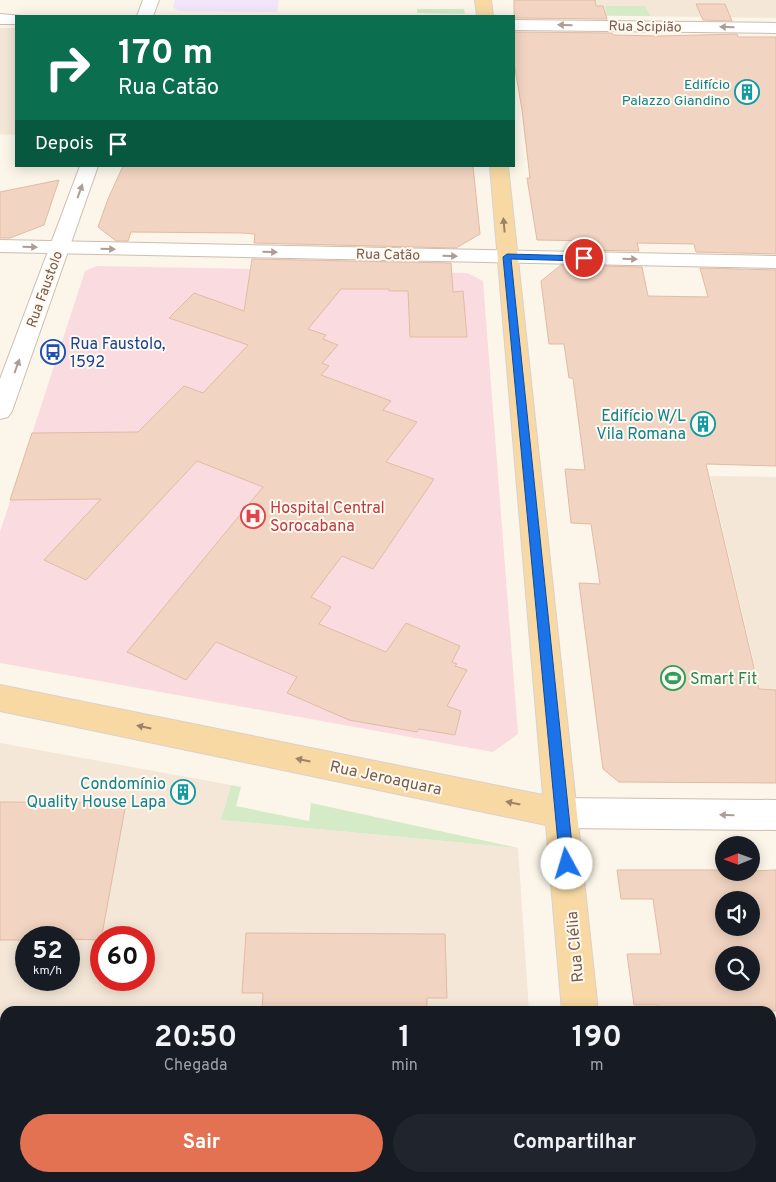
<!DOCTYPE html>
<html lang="pt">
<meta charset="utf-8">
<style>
:root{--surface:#171b24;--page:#20242c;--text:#f1f3f6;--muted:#9ea1a6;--accent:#e27252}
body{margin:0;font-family:Overpass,sans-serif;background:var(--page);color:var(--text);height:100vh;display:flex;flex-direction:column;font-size:19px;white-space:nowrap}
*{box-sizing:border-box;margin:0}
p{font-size:16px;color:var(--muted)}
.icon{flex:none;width:28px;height:28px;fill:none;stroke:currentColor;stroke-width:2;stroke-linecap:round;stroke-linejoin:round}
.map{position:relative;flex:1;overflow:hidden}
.sheet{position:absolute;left:0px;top:1006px;width:776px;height:176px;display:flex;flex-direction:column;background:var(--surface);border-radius:15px 15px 0 0;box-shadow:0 2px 12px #0003}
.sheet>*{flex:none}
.banner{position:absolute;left:15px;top:15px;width:500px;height:152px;border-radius:0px;box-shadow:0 2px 12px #0003;background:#0b6e4f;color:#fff;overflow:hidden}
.needle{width:32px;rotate:269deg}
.tools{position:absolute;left:715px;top:836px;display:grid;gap:10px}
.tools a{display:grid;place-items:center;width:45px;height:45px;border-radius:50%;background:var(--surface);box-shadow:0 2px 12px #0003;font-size:25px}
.speed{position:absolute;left:15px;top:926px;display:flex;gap:10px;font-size:25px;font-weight:700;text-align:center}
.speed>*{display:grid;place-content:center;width:65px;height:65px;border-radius:50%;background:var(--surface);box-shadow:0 2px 12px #0003;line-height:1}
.speed small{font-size:12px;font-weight:400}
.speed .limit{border:8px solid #d22;background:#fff;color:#111}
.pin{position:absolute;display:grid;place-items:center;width:42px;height:42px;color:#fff;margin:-21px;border:2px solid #fff;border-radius:50%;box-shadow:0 1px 5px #0007}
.me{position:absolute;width:55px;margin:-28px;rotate:354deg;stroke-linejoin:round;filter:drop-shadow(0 0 4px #0008)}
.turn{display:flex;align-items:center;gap:18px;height:105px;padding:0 20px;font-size:22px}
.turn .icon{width:65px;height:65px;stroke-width:2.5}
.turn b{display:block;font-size:35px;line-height:42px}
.then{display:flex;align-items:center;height:48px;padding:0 20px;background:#0003;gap:10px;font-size:19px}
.eta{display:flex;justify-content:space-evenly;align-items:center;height:85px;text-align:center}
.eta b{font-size:30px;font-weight:700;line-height:35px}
.cta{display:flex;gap:10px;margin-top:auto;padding:10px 20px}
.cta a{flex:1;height:58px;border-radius:30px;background:var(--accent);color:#fff;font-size:20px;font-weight:700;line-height:58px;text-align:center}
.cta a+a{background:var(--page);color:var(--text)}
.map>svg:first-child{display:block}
.residential{fill:#f4e7d7;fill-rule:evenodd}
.education{fill:#f2e5f9}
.medical{fill:#fadce0}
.green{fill:#d5eac7}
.building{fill:#f1d4c1;stroke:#e3bba2;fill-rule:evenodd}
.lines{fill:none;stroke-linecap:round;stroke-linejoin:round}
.minor-casing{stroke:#cebdaf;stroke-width:2}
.tertiary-casing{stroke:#cebdaf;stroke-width:2}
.primary-casing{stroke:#d9d1cd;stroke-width:2}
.minor{fill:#fff;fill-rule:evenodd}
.tertiary{fill:#fff;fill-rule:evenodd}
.primary{fill:#f8d9a4;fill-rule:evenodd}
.oneway{fill:#ad9d94}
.oneway2{fill:#9d8267}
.route{fill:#1a73e8;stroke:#114b97}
.labels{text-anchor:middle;stroke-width:4;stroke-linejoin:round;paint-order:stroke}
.far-street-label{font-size:14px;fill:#765c4d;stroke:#fff9ef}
.far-culture-label{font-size:14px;fill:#0d838f;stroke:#fff9ef;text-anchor:end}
.transit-label{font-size:16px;fill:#164399;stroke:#fff9ef;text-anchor:start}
.culture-label{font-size:16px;fill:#0d838f;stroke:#fff9ef;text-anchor:end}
.health-label{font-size:16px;fill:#be3a42;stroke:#fff9ef;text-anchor:start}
.leisure-label{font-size:16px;fill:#27864d;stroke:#fff9ef;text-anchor:start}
.street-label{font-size:16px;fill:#765c4d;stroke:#fff9ef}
</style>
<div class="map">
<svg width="776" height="1182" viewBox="0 0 776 1182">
<rect width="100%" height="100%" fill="#fcf5e9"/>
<path class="residential" d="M541 0H776V18L544 15Z
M0 28H16V135L0 134Z
M710 476 776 477V690L760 689Z
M0 743 231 785 221 820 518 848 529 1011H5V1178H56L55 1182H0ZM26 938H69V980H26ZM101 938H144V980H101Z"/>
<path class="education" d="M175 0H279L277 12 178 11 173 7Z"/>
<path class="medical" d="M97 266 467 273 483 281 518 734 493 752 0 663V532L85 271Z"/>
<path class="green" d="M605 6H645L650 16 544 15 607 13Z
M417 9H464L465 14 417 13Z
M231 785 241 787 236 806 309 821 311 803 518 848 221 820Z"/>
<path class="building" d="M514 0H595L596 6H603L607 19 514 18Z
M696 4H725L732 21 703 20Z
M514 32 612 33 613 35 660 36 737 34 738 37H776V254L696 252 694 244 637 243 639 251 581 250 592 241 537 240 527 178H530L522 110 514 63Z
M123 166H473L480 234 456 248 254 243 255 234 242 233 131 232 128 241H116L98 227 108 199Z
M59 180 44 225 10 238H0V192Z
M252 259 451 263 453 292 463 291 467 337H410L408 291H389V289H341L308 329 326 335 323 339 338 345 322 363 329 366 321 375 391 401 383 410 417 422 386 462 434 479 373 569 342 556 311 597 331 607 319 624 386 652 406 623 460 646 452 662 457 664 455 666 467 670 447 706 461 711 455 735 419 729 417 732 349 720 287 693 297 677 216 642 186 680 127 652 263 487 197 461 86 580 44 560 101 499 10 500 32 433 138 432 184 386 203 393 248 345 169 318 194 293 244 311Z
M561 265 642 267 648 296 708 297 700 268 776 270V466L706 464 759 689 776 690V783L619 782 603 769 579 583 600 584 591 524 571 523 565 469 585 470 573 378H569L564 344H549L541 281Z
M0 802 126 803 101 940 26 938V940H0Z
M617 870H724V872L776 870V1011H659L658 1005H634L627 954H661L653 899H621ZM724 900H751V928H724ZM724 955H751V982H724Z
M246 933 445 934 447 998H427V1011H262L263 993H242Z"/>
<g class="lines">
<defs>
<path id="minor" d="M0 14 22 16H16V24H0Z
M514 20 776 23V33L514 30Z
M0 240 776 256V268L0 252Z"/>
<path id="tertiary" d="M143 0H159L153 16H137Z
M80 166H98L12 411 8 417 0 419V379Z
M561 798 776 800V830L561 828 550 823 545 813 550 803Z"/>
<path id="primary" d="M475 0H491L493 16H477Z
M490 166H508L598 1011H562L546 825 0 711V685L543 795Z
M574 1178H614V1182H574Z"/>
</defs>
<use href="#minor" class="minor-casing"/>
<use href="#tertiary" class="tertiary-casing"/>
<use href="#primary" class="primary-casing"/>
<use href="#minor" class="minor"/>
<use href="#tertiary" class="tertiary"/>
<use href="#primary" class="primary"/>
</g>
<defs><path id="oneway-solid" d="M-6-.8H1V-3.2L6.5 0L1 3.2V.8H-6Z" transform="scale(1.25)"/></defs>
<g class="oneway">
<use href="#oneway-solid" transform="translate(565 25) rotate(-179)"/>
<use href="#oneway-solid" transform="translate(727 27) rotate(-179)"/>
<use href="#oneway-solid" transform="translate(80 191) rotate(-70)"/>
<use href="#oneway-solid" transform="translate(30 247) rotate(1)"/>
<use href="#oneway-solid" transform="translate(108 249) rotate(1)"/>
<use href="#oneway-solid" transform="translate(270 252) rotate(1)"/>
<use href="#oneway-solid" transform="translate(450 256) rotate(1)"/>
<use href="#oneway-solid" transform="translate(630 259) rotate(1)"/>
<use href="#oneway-solid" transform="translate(17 366) rotate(-70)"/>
<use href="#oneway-solid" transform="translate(727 815) rotate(-179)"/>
</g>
<g class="oneway2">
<use href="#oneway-solid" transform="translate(504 225) rotate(-95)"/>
<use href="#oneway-solid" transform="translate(144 727) rotate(-168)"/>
<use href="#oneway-solid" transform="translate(303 760) rotate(-168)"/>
<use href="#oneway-solid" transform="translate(513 803) rotate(-168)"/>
</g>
<path class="route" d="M507 254 584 256 588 258 584 261 511 259 574 864 572 869 567 871 562 869 560 864 503 257Z"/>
<defs>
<symbol id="building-ring" viewBox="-11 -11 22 22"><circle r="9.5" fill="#fff9ef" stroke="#0f9aa8" stroke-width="1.5"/><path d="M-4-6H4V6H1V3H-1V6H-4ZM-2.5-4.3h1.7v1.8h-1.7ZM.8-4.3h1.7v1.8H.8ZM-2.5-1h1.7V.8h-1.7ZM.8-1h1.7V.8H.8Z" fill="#0f9aa8"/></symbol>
<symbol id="bus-ring" viewBox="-11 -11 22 22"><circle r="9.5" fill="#fff9ef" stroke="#1a4fb4" stroke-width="1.5"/><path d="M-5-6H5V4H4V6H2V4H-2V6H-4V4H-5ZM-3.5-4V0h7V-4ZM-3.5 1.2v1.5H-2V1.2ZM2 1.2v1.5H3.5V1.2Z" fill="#1a4fb4"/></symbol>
<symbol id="hospital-ring" viewBox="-11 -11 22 22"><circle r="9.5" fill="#fff9ef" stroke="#e0444e" stroke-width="1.5"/><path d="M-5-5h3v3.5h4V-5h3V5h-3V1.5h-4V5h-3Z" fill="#e0444e"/></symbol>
<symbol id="stadium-ring" viewBox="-11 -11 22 22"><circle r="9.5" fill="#fff9ef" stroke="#2e9e5b" stroke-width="1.5"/><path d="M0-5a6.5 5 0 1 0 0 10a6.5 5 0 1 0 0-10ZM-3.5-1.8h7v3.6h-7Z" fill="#2e9e5b"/></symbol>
</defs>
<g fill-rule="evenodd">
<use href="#building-ring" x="733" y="78" width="28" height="28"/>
<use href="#bus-ring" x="39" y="338" width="28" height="28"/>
<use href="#building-ring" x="689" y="410" width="28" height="28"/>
<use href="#hospital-ring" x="239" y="502" width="28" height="28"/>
<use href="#stadium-ring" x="659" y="664" width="28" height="28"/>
<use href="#building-ring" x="169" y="778" width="28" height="28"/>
</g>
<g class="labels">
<g class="far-street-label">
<text transform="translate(645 26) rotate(1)" y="5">Rua Scipião</text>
<text transform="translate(388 254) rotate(1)" y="5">Rua Catão</text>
<text transform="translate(44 289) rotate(-70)" y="5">Rua Faustolo</text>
</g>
<g class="far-culture-label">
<text x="730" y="89">Edifício<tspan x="730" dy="16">Palazzo Giandino</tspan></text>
</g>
<g class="transit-label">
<text x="70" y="349">Rua Faustolo,<tspan x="70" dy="18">1592</tspan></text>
</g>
<g class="culture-label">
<text x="686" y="421">Edifício W/L<tspan x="686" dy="18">Vila Romana</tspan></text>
<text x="166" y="789">Condomínio<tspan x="166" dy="18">Quality House Lapa</tspan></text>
</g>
<g class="health-label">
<text x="270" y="513">Hospital Central<tspan x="270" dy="18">Sorocabana</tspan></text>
</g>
<g class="leisure-label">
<text x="690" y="684">Smart Fit</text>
</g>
<g class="street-label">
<text transform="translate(386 777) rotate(12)" y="6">Rua Jeroaquara</text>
<text transform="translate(574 947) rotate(-95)" y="6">Rua Clélia</text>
</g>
</g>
</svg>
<div class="tools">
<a><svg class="needle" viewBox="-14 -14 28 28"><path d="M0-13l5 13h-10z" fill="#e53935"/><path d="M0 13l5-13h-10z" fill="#9ea1a6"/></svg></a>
<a><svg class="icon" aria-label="sound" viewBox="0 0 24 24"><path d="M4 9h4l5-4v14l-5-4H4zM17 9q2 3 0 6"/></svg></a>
<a><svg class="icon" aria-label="search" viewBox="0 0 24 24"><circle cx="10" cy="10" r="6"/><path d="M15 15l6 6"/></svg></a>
</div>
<div class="speed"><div>52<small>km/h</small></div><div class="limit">60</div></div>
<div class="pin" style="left:584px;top:258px;background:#d93025"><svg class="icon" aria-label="arrive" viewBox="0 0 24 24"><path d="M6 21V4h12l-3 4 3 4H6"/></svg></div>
<svg class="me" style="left:567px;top:864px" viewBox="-20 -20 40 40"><circle r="19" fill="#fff"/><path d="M0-13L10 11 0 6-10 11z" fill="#1a73e8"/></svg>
<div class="banner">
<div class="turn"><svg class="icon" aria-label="right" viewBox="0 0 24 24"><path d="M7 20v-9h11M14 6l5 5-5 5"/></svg><div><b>170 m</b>Rua Catão</div></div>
<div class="then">Depois<svg class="icon" aria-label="arrive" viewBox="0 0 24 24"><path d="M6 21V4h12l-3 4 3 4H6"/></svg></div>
</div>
<section class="sheet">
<div class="eta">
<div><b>20:50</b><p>Chegada</p></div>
<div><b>1</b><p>min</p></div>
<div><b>190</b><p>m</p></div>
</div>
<div class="cta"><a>Sair</a><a>Compartilhar</a></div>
</section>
</div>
